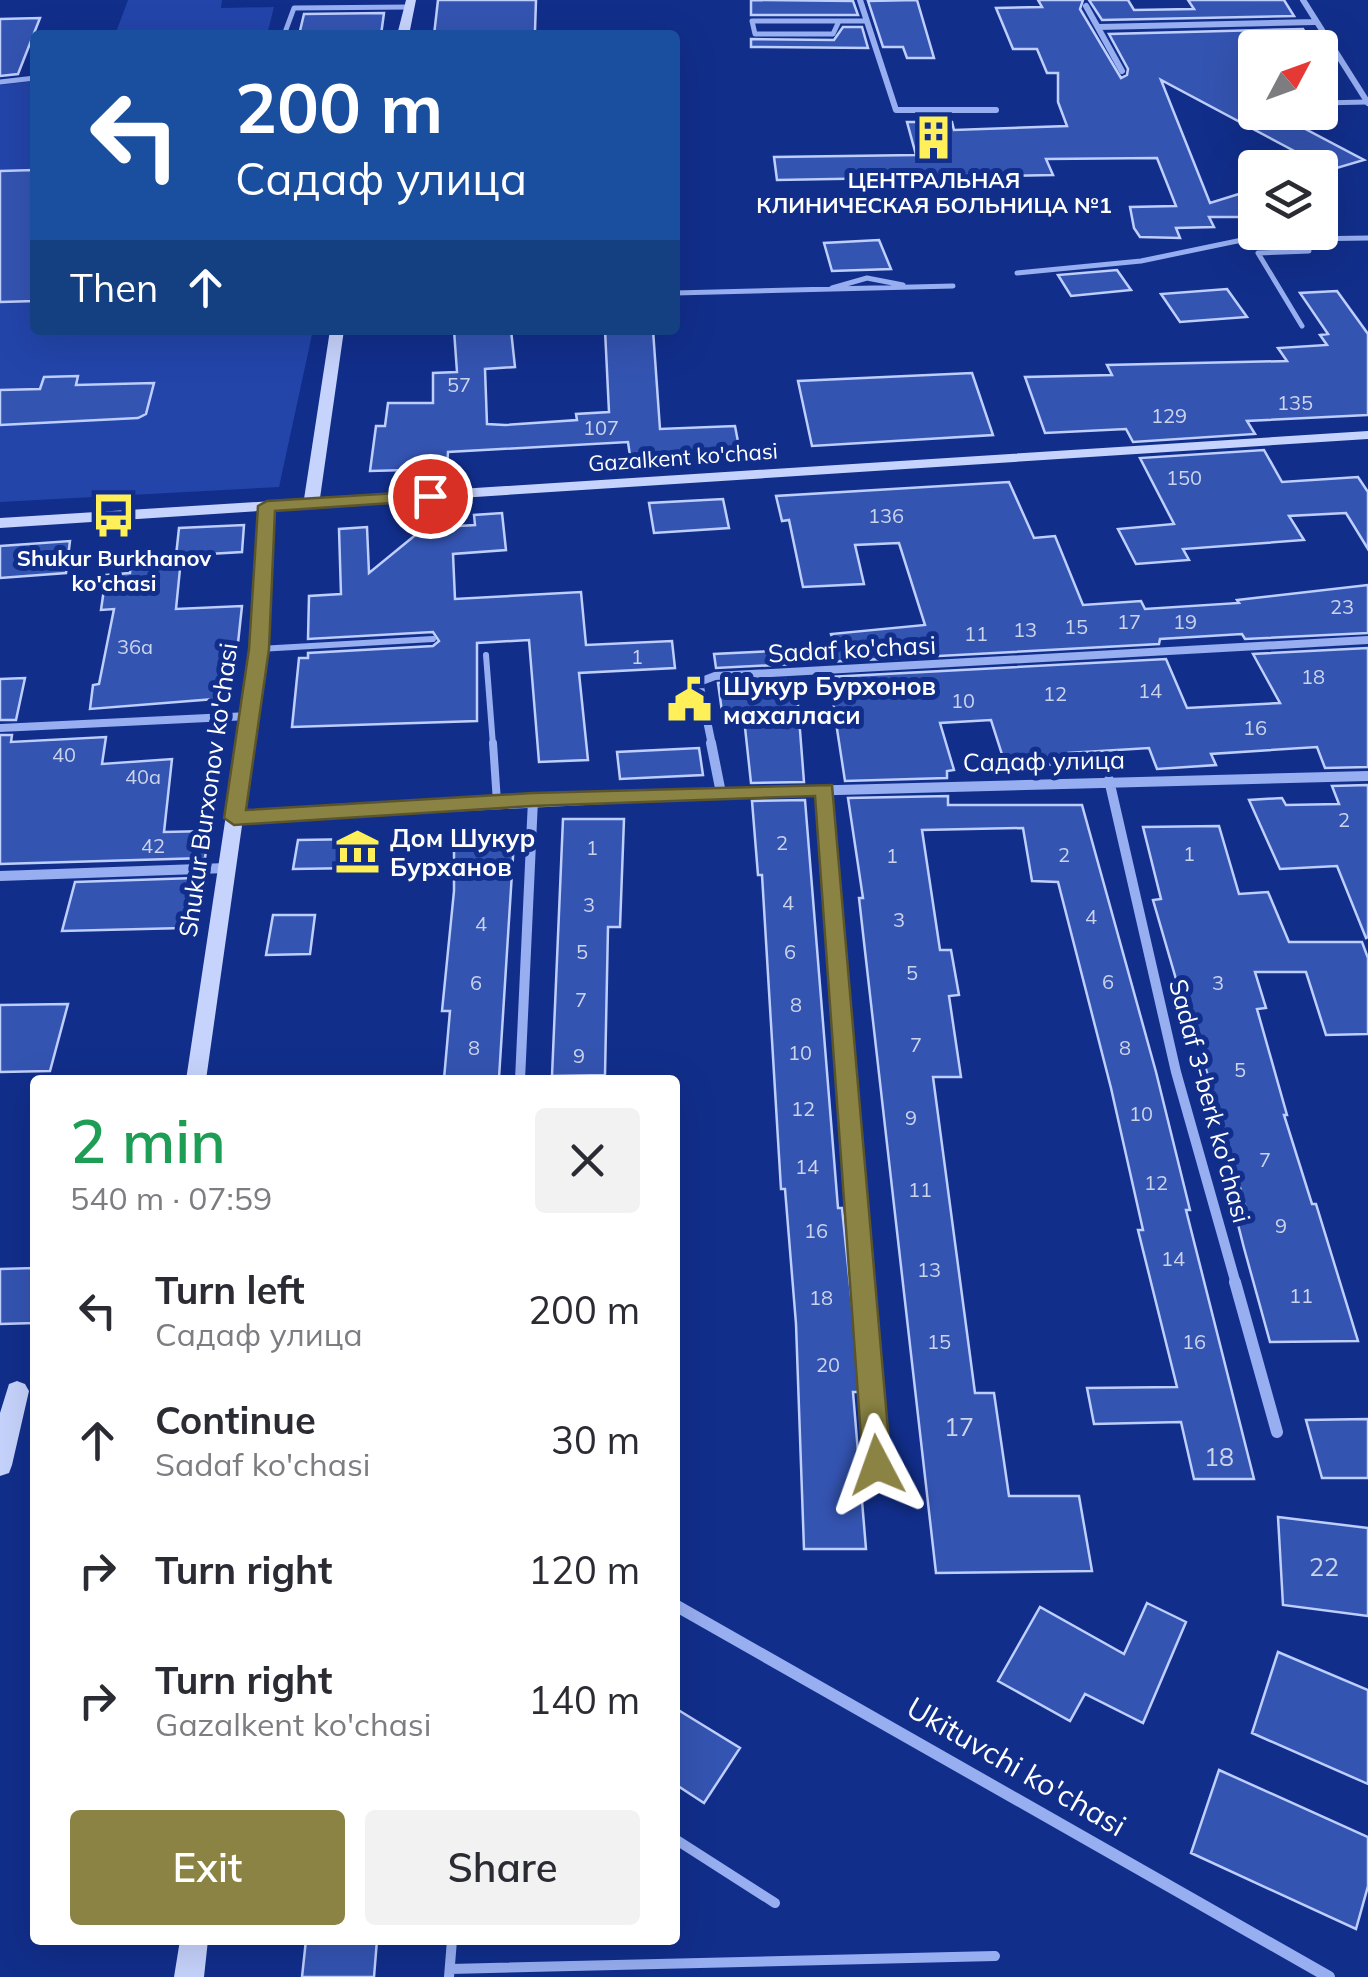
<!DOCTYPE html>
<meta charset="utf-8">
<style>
:root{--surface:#fff;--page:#f2f2f3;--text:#2b2b33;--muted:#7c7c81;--accent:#8a8344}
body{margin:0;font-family:Mulish,sans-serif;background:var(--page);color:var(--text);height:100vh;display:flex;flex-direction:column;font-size:38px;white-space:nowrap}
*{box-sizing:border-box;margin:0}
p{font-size:32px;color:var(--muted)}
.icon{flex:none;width:55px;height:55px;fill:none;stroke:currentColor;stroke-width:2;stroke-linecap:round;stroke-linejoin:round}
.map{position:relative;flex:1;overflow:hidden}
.drawer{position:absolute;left:30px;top:1075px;width:650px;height:870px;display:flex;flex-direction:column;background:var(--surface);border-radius:10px;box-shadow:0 10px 40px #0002}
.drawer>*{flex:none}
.guide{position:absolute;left:30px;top:30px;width:650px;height:305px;border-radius:10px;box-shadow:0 10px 40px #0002;background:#1a4fa0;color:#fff;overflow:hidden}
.needle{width:65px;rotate:49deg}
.controls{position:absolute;left:1238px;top:30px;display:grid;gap:20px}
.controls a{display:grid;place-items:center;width:100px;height:100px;border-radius:10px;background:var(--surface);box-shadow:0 10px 40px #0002;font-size:50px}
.pin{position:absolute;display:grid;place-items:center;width:85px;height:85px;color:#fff;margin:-42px;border:5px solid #fff;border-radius:50%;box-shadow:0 2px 10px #0007}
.me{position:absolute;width:110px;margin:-55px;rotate:356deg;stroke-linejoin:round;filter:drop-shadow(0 0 8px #0008)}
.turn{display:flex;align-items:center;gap:35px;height:210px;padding:0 40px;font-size:45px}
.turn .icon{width:130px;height:130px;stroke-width:2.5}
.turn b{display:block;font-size:70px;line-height:85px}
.then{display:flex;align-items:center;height:95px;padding:0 40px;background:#0003;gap:20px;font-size:38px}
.round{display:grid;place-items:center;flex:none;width:105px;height:105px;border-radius:10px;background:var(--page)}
.overview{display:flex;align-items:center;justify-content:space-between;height:170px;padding:0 40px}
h1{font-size:60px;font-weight:600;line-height:75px;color:#1e9e55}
.button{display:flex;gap:20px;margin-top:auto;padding:20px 40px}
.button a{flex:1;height:115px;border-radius:10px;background:var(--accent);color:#fff;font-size:40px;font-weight:600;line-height:115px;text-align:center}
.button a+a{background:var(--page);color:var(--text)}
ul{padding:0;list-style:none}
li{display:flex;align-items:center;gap:30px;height:130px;padding:0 40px}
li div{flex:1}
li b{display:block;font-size:38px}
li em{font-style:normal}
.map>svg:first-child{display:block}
.green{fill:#2345aa}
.building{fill:#3454b2;stroke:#becefd;stroke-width:2.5}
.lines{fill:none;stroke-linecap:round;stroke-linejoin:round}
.lane-far3{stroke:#97aef1;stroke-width:5}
.lane-far2{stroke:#97aef1;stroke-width:6}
.lane-far1{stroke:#97aef1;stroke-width:8}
.lane{stroke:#97aef1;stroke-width:10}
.street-far3{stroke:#97aef1;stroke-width:6}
.street-far2{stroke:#97aef1;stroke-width:8}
.street-far1{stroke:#97aef1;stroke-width:10}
.street{stroke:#97aef1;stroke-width:12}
.secondary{fill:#c6d3fc;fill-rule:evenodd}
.route{fill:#8a8344;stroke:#5a552c;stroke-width:2.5}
.labels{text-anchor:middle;stroke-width:10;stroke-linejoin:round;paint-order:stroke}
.number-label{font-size:20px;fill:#ccd4ec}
.far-poi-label{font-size:22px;font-weight:bold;fill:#fff;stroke:#112e8b}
.far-street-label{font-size:22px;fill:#fff;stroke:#112e8b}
.street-label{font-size:25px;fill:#fff;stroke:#112e8b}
.poi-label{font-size:25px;font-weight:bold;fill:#fff;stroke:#112e8b;text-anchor:start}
.near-number-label{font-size:25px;fill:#ccd4ec}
.near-street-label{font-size:30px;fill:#fff;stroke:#112e8b}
</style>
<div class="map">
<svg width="1368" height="1977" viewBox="0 0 1368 1977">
<rect width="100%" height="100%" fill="#112e8b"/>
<path class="green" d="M128 0H222L221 8 274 7 267 35H115Z
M35 81V330H313L279 487 0 502V85Z"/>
<path class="building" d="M438 0H536L535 31 434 35Z
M751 0 853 1 858 15H751Z
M917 0 934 58H907L903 47H883L868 1Z
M1038 0H1083L1080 9 1121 78 1127 75 1128 69 1109 34 1303 29 1314 48H1255V101H1251L1255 103V112H1273L1364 160 1330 170 1161 80 1210 203 1255 189V217H1209L1214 227 1176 228 1180 238 1140 237 1134 228 1130 207 1176 206 1157 158 1046 159 1053 175 777 180 774 157 916 155 907 122H952L954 130 1067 126 1058 102V73H1047L1037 49H1013L996 8 1042 7Z
M1089 0H1128L1134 10 1194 9 1188 0H1284L1294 16 1102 20Z
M384 13 381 35H299L304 14Z
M40 18 18 74 0 76V19Z
M843 27H862L868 48 751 47V39L834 40Z
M35 170V301L0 302V171Z
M879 240 891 269 832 271 824 243Z
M1117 270 1131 290 1071 296 1058 275Z
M1227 289 1247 317 1180 322 1161 294Z
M1337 291 1368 334V415L1247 421 1255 434 1133 442 1126 429 1045 433 1025 377 1112 375 1107 365 1287 361 1278 348 1327 345 1320 335 1328 334 1300 293Z
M454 330H511L515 367 485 369 487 424 505 425 577 420 576 414 609 412 605 330H653L660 429 735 426 740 452 630 456 628 442 448 452 447 469 370 471 376 426H385L388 403H433V373L457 372Z
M972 373 993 435 812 446 798 381Z
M78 376 76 385 154 383 146 414 138 418 0 425V390L40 389 44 377Z
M1264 450 1282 482 1358 477 1368 492V549L1346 513 1289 516 1304 540 1183 549 1189 560 1136 564 1118 529 1174 524 1140 458Z
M1009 482 1034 538 1055 536 1083 605 1141 601 1145 609 1239 603 1237 600 1368 585V633L1245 639 1242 634 1160 639 1159 644 827 662 825 648H835L831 634 925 625 899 543 855 545 864 584 803 587 789 520 782 521 776 496Z
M723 499 729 528 654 533 649 503Z
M502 513 506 550 453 554 455 599 581 592 586 645 672 641 675 668 579 673 588 760 539 762 529 640 477 643V721L292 727 299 658H308V653L433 646 439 641 433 632 308 639 309 596 341 594 339 529 367 527 369 573 424 528 475 525 474 515Z
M244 525 242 552 176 556 179 528Z
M70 541 66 573 0 578V546Z
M181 559 176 609 242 606 238 643H229L227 698 90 709 93 685 99 684 114 609 101 610 106 575 130 573 131 562Z
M1368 648V767L1325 768 1317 747 1211 754 1216 765 1157 769 1149 748 1069 753 1073 763 1006 767 991 720 940 723 954 770 947 771V778L845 781 829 677 1166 659 1187 708 1280 703 1253 654Z
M793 650 794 664 716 668 714 654Z
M25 678 16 720H0V679Z
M796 679 804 782 751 783 744 718 723 719 718 683Z
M0 735H12L11 742 106 737 102 764 172 759 164 832 209 831 205 858 0 864Z
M699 748 703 775 620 779 617 752Z
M1368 785V937L1366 938 1337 866 1280 869 1249 800 1282 798 1286 805 1339 804 1332 786Z
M948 796V805H1082L1156 1072 1190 1210H1186L1254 1479H1194L1181 1422 1094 1424 1087 1388 1177 1387 1138 1230H1143L1111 1088 1058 882 1032 881 1023 828 922 830 940 950H951L959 995 949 996 961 1077H933L975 1393H994L1009 1496H1079L1092 1571 936 1573 865 951 859 898H863L848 798Z
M805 800 838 1208H842L861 1392H853L866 1549H804L796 1324 785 1189H781L762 875H758L752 801Z
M563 819H624L620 927H608L605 1075 552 1076Z
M1219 826 1239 894 1268 892 1289 942H1362L1368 958V1034L1326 1035 1306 972H1255L1266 1008 1257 1009 1287 1115H1284L1312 1204H1316L1358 1341 1270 1342 1244 1248 1233 1205H1245L1189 1010H1185L1153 900 1161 899 1143 827Z
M361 839 357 868 293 869 298 840Z
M514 841 499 1078 444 1079 450 1011H442L454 891V843Z
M194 878 184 928 62 931 75 882Z
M273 915H315L310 954 266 955Z
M68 1004 50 1071 0 1072V1005Z
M35 1268V1323L0 1324V1269Z
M1368 1419V1478H1322L1306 1420Z
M1278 1517 1368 1528V1616L1283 1605Z
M1147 1603 1186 1622 1143 1723 1085 1694 1070 1721 998 1681 1040 1607 1124 1654Z
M1278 1652 1368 1690V1784L1252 1733Z
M675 1708 740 1748 704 1803 675 1784Z
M1219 1770 1368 1837V1886L1356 1929 1191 1853Z
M306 1940H377L374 1977H302Z"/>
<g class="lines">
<path class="lane-far3" d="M752 21H839L833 34H755Z
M839 21H866
M284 35 294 8 410 7
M0 82 35 78
M1320 103 1367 102
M1017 273 1141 261 1242 240 1368 238
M832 288 867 278 903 285
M675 293 953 286
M1302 326 1258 253 1309 251 1302 239"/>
<path class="lane-far2" d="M259 649 433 639
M486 655 493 745"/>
<path class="lane-far1" d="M493 743 497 802"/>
<path class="lane" d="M675 1839 775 1903
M450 1969 995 1956
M449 1977 452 1940"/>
<path class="street-far3" d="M860 0 896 110H996
M1303 0 1368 103
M1086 6 1122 71
M1099 27 1315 22"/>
<path class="street-far2" d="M0 728 249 716
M712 745 699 682 715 676 1368 640"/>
<path class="street-far1" d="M1109 780 1176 1072 1236 1284
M825 789 863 1284
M721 793 1368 776
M234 818 721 793 711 743
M0 876 227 868
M520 1080 533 800"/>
<path class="street" d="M863 1282 877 1465
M1235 1282 1277 1432
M675 1605 1329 1977"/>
<path class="secondary" d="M406 0H416L409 35H397Z
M330 330H344L320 498 1368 431V439L275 510 267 649 206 1080H186L251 649 259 511 0 528V518L304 499Z
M17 1381 25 1384 29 1391 12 1465 9 1473 0 1476V1413L9 1384Z
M180 1940H208L204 1977H174Z"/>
</g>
<path class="route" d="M430 491 438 496 436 500 275 511 269 649 246 810 532 793 832 785 891 1465 887 1474 877 1477 867 1474 863 1465 815 796 532 806 234 825 224 818 249 649 258 506 267 501Z"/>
<defs>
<symbol id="building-bare" viewBox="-9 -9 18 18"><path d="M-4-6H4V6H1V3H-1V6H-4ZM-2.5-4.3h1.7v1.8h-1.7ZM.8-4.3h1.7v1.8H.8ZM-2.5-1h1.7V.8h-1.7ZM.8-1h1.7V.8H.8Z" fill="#ffef58" stroke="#112e8b" stroke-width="2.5" paint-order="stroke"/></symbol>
<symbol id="bus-bare" viewBox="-9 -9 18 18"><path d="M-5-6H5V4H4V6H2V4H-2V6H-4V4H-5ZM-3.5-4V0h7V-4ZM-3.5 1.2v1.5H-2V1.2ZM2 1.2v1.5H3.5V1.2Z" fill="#ffef58" stroke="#112e8b" stroke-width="2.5" paint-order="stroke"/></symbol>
<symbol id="civic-bare" viewBox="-9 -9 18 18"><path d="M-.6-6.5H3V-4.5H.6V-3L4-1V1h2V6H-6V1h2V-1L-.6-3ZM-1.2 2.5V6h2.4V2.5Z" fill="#ffef58" stroke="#112e8b" stroke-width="2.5" paint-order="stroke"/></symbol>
<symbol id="museum-bare" viewBox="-9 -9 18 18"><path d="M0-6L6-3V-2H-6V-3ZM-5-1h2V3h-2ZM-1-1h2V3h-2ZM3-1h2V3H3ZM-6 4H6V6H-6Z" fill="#ffef58" stroke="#112e8b" stroke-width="2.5" paint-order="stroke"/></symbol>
</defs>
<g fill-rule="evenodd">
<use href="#building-bare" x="902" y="106" width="63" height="63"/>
<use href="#bus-bare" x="82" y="484" width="63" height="63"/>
<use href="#civic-bare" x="658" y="668" width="63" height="63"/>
<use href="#museum-bare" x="326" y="820" width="63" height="63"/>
</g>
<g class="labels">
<g class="number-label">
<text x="459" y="392">57</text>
<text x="1295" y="410">135</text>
<text x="1169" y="423">129</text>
<text x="601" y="435">107</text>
<text x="1184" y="485">150</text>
<text x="886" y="523">136</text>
<text x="1342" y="614">23</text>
<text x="1129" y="629">17</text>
<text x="1185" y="629">19</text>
<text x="1076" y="634">15</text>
<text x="1025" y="637">13</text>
<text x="976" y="641">11</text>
<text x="135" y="654">36a</text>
<text x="637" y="664">1</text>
<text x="1313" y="684">18</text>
<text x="1150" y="698">14</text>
<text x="1055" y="701">12</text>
<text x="963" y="708">10</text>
<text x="1255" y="735">16</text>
<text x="64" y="762">40</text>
<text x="143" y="784">40a</text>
<text x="1344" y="827">2</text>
<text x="782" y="850">2</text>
<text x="153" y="853">42</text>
<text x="592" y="855">1</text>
<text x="1189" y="861">1</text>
<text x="1064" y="862">2</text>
<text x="892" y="863">1</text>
<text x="788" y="910">4</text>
<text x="589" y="912">3</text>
<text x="1091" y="924">4</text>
<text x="899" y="927">3</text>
<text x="481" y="931">4</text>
<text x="582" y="959">5</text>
<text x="790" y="959">6</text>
<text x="912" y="980">5</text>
<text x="1108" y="989">6</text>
<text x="476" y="990">6</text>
<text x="1218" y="990">3</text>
<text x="581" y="1007">7</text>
<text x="796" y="1012">8</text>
<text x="916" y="1052">7</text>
<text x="474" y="1055">8</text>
<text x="1125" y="1055">8</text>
<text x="800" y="1060">10</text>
<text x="579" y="1063">9</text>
<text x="1240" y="1077">5</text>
<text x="803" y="1116">12</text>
<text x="1141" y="1121">10</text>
<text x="911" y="1125">9</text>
<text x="1265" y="1167">7</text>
<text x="807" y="1174">14</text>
<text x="1156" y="1190">12</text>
<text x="920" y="1197">11</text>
<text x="1281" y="1233">9</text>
<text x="816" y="1238">16</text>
<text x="1173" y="1266">14</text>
<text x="929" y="1277">13</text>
<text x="1301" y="1303">11</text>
<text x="821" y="1305">18</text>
<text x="939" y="1349">15</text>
<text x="1194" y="1349">16</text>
<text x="828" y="1372">20</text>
</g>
<g class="far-poi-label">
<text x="934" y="188">ЦЕНТРАЛЬНАЯ<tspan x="934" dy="25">КЛИНИЧЕСКАЯ БОЛЬНИЦА №1</tspan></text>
<text x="114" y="566">Shukur Burkhanov<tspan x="114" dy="25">ko'chasi</tspan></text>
</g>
<g class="far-street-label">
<text transform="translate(683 457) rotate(-4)" y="8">Gazalkent ko'chasi</text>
</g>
<g class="street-label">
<text transform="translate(852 649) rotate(-3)" y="9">Sadaf ko'chasi</text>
<text transform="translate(1044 761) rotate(-1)" y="9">Садаф улица</text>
<text transform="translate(208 790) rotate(-82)" y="9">Shukur Burxonov ko'chasi</text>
<text transform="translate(1210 1101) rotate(75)" y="9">Sadaf 3-berk ko'chasi</text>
</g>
<g class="poi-label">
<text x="723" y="695">Шукур Бурхонов<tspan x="723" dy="29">махалласи</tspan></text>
<text x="390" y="847">Дом Шукур<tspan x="390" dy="29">Бурханов</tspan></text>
</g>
<g class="near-number-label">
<text x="959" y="1436">17</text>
<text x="1219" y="1466">18</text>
<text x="1324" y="1576">22</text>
</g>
<g class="near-street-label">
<text transform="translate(1016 1767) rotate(30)" y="10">Ukituvchi ko'chasi</text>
</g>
</g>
</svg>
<div class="controls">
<a><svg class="needle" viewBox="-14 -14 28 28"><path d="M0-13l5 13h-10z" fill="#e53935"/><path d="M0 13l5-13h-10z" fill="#7c7c81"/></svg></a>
<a><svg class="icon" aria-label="layers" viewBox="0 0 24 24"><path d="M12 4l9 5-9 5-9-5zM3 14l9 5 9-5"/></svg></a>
</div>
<div class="pin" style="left:430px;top:496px;background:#d93025"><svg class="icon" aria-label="arrive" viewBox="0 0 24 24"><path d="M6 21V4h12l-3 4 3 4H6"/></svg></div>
<svg class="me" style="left:877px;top:1465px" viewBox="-20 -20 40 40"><path d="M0-17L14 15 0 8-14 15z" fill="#8a8344" stroke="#fff" stroke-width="4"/></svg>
<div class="guide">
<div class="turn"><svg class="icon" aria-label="left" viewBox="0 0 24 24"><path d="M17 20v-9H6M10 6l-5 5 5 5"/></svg><div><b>200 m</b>Садаф улица</div></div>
<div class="then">Then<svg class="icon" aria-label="ahead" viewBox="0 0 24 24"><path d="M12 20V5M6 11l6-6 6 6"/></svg></div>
</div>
<section class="drawer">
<div class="overview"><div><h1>2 min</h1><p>540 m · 07:59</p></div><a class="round"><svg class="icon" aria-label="close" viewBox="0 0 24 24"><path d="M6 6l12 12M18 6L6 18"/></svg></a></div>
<ul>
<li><svg class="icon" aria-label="left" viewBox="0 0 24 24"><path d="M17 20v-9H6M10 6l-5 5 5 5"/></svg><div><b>Turn left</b><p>Садаф улица</p></div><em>200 m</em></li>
<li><svg class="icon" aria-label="ahead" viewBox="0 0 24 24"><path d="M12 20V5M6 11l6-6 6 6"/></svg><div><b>Continue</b><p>Sadaf ko'chasi</p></div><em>30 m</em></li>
<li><svg class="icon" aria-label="right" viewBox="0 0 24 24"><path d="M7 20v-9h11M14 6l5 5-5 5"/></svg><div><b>Turn right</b></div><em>120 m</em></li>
<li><svg class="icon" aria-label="right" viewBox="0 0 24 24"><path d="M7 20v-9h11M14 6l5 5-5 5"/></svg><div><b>Turn right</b><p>Gazalkent ko'chasi</p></div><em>140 m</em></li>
</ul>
<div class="button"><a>Exit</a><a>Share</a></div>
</section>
</div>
